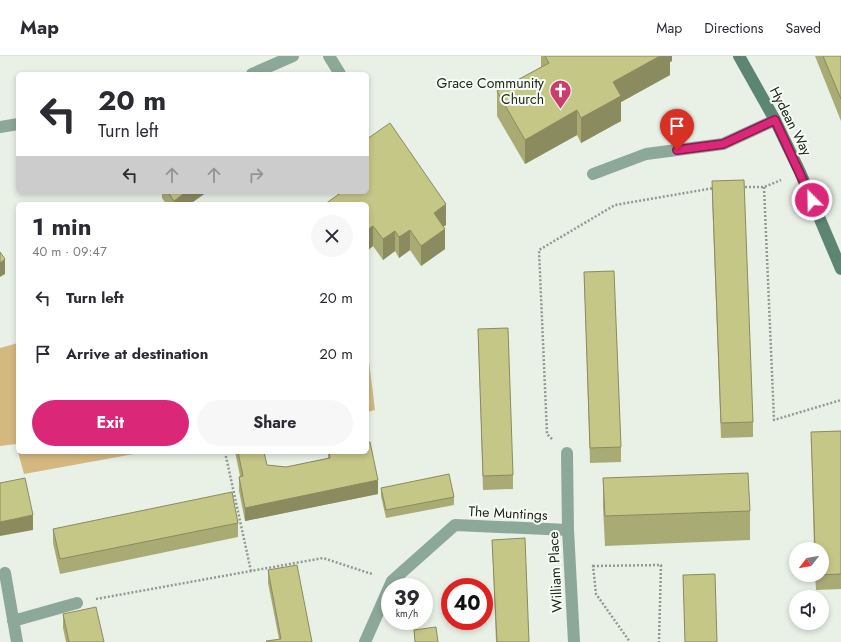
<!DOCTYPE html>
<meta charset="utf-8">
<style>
:root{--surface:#fff;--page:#f7f7f7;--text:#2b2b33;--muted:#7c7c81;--line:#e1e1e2;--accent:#db2777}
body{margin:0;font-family:Jost,sans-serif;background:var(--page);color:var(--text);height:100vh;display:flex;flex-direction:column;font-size:15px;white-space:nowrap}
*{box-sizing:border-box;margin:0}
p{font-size:13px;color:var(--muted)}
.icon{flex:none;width:22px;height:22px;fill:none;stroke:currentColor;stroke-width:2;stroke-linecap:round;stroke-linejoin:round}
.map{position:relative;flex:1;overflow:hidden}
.drawer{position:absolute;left:16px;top:146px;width:353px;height:252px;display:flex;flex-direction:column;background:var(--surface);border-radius:6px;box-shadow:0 2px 6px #0003}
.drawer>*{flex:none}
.guide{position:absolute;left:16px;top:16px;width:353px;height:122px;border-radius:6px;box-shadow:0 2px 6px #0003;background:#fff;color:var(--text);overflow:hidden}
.needle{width:26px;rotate:239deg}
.buttons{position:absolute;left:789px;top:486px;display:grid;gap:8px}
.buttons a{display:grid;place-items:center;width:40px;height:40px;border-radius:50%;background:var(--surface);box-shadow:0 2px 6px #0003;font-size:20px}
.speed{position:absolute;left:381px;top:522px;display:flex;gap:8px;font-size:20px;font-weight:700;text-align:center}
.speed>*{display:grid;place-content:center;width:52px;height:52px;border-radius:50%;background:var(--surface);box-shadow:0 2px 6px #0003;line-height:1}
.speed small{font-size:10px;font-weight:400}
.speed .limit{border:6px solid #d22;background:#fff;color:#111}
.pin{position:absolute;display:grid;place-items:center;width:34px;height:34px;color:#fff;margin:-41px -17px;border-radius:50% 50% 50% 0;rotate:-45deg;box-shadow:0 0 4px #0007}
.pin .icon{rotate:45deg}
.me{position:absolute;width:44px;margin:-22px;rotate:337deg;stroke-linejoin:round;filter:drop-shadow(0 0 3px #0008)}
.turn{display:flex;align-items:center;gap:14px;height:84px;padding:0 16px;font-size:18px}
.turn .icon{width:52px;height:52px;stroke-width:2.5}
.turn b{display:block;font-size:28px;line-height:34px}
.lanes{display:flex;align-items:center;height:38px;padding:0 16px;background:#0003;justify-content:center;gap:20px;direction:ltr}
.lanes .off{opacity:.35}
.round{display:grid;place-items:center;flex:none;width:42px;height:42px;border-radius:21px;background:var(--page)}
.headline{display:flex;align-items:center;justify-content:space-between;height:68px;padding:0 16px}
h1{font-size:24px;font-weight:700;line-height:30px}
.primary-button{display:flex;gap:8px;margin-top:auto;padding:8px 16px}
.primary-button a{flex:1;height:46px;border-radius:24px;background:var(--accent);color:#fff;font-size:16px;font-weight:700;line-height:46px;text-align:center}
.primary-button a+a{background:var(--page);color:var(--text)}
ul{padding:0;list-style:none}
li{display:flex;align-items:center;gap:12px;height:56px;padding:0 16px}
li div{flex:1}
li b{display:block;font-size:15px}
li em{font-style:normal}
header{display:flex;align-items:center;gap:24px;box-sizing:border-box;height:56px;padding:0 20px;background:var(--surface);border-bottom:1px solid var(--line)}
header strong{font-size:19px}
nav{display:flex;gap:22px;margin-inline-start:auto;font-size:14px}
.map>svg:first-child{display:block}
.green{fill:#d5b87f}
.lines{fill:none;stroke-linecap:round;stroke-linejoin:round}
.path{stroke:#939891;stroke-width:2.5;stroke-dasharray:2 2;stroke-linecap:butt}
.lane{stroke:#8ca899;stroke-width:12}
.street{stroke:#8ca899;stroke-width:12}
.secondary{stroke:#5c8671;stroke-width:12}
.wall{fill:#a9ab74}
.shaded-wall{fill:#8a8b5e}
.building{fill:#c5c787;stroke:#8a8b5e}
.route-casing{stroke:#8e194d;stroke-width:10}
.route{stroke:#db2777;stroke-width:7}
.labels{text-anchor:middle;stroke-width:4;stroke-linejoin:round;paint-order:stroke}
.poi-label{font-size:14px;fill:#232622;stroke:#f6fdf3;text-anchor:end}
.street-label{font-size:14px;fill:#232622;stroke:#f6fdf3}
</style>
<header>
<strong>Map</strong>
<nav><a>Map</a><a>Directions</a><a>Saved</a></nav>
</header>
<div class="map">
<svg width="841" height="586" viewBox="0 0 841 586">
<rect width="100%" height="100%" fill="#e9f0e6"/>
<path class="green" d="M18 287V394L16 388 0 390V292Z
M367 289 375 354 367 356Z
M18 396H145L24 418Z"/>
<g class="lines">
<path class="path" d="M741 131H764L781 124
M764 131 774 364 841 344
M552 383 547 378 539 194 615 149 714 132
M225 396 251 515
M592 510H593L596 538 630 586
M593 510 661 509 659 586
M96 543 323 502 372 518"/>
<path class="lane" d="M329 0 340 18
M593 118 646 98 723 88 775 64"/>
<path class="street" d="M252 18 293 0
M0 71 18 68
M567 397 568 474 574 586
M5 517 17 586
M13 565 77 547
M365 586 392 525 455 469 568 474"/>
<path class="secondary" d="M739 0 775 64 800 116 841 213"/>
</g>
<path class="wall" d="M541 0H672V5L670 6V19L621 46V65L581 87 577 79 525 108 497 60V35L541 11Z
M815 0H841V65Z
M712 125 753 366V381L721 382 712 140Z
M162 136H207L190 148H166L162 142Z
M338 136H367L446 169 443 171 445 193 421 210 410 194 399 202 395 195 383 204 373 190 367 195V148L338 139Z
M584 216 621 391V406L590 407Z
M478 273 513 419V433L483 434Z
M841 375V533L816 534 815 519H822V493H814L811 376Z
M235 396H264L267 409 286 411 328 402V396L378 438 245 465 239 435V421L240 420Z
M603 422 750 455V484L605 490 603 451Z
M381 432 454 441V449L386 462 381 440Z
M238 467V481L60 518 53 487V473Z
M492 484 529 586H496Z
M268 514 312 586 279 583 268 527Z
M683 519 717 586H685Z
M63 558 104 586H66L63 572Z"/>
<path class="shaded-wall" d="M660 0H672V5L670 6V19L621 46V65L581 87V62L613 26Z
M577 54V79L525 108V84Z
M186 136H207L190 148H174V145Z
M446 148V169L434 177V157Z
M373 170V190L367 195V174Z
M445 173V193L421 210V190Z
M410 174V194L399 202V181Z
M395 175V195L383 204V183Z
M5 203V218L0 221V207Z
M378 424V438L245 465V452Z
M33 459V474L0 480V466Z"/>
<path class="building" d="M545 0H660L613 26 621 40 581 62 577 54 525 84 497 35 549 7Z
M823 0H841V43Z
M390 67 446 148 434 157 445 173 421 190 410 174 399 181 395 175 383 183 373 170 367 174V148H325L342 136H367V83Z
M744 124 753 366 721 367 712 125Z
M168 136H186L174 145Z
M0 196 5 203 0 207Z
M614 215 621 391 590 392 584 216Z
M508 272 513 419 483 420 478 273Z
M841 375V518L816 519H822V493H815L811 376Z
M370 386 378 424 245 452 239 421 243 420 238 396H264L267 409 286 411 330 402 329 396H367V387Z
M748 417 750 455 605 460 603 422Z
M449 418 454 441 386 454 381 432Z
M25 422 33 459 0 466V427Z
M232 436 238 467 60 503 53 473Z
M525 482 529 586H497L492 484Z
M297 509 312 586H267L266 585 281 583 268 514Z
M715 518 717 586H685L683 519Z
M96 551 104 586H69L63 558Z
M436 571 438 586H415L414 574Z"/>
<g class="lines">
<defs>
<path id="route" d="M677 94 723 88 775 64 812 144"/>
</defs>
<use href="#route" class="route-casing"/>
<use href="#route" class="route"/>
</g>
<defs>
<symbol id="church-pin" viewBox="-11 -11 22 30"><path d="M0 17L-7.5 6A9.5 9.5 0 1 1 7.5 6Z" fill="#cb3d6b" stroke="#f6fdf3"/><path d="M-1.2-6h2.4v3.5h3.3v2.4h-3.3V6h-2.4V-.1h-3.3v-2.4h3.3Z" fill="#fff"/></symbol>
</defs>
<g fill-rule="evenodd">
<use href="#church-pin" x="548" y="22" width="25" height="34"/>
</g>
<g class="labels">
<g class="poi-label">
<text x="544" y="32">Grace Community<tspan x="544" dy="16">Church</tspan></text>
</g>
<g class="street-label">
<text transform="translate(791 65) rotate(63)" y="5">Hydean Way</text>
<text transform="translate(508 457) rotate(3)" y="5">The Muntings</text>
<text transform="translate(555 516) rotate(-93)" y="5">William Place</text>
</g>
</g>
</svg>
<div class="buttons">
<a><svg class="needle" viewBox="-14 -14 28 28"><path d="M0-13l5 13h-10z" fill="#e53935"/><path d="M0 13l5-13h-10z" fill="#7c7c81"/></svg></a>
<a><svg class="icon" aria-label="sound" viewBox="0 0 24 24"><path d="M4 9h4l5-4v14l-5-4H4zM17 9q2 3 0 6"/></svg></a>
</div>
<div class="speed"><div>39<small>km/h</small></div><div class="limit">40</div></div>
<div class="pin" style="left:677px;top:94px;background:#d93025"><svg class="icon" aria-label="arrive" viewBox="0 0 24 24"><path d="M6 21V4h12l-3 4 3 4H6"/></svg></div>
<svg class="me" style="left:812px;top:144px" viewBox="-20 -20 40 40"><circle r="17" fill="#db2777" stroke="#fff" stroke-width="3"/><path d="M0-11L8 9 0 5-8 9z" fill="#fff"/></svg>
<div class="guide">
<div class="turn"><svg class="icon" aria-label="left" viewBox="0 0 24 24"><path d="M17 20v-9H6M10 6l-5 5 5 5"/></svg><div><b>20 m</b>Turn left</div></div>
<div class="lanes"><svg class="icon" aria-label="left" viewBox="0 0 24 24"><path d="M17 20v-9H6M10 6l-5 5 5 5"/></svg><svg class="icon off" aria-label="ahead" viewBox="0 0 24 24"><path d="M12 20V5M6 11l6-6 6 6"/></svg><svg class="icon off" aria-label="ahead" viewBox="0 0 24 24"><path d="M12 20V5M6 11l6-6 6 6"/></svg><svg class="icon off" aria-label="right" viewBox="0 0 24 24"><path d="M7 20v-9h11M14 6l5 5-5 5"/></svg></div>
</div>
<section class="drawer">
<div class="headline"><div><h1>1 min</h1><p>40 m · 09:47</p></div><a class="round"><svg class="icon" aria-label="close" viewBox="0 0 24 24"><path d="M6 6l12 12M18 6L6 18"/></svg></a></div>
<ul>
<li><svg class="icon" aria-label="left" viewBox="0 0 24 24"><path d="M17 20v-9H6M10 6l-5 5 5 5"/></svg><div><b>Turn left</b></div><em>20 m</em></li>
<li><svg class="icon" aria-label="arrive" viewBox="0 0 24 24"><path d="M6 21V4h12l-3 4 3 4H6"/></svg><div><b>Arrive at destination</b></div><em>20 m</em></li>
</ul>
<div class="primary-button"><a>Exit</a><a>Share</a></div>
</section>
</div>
